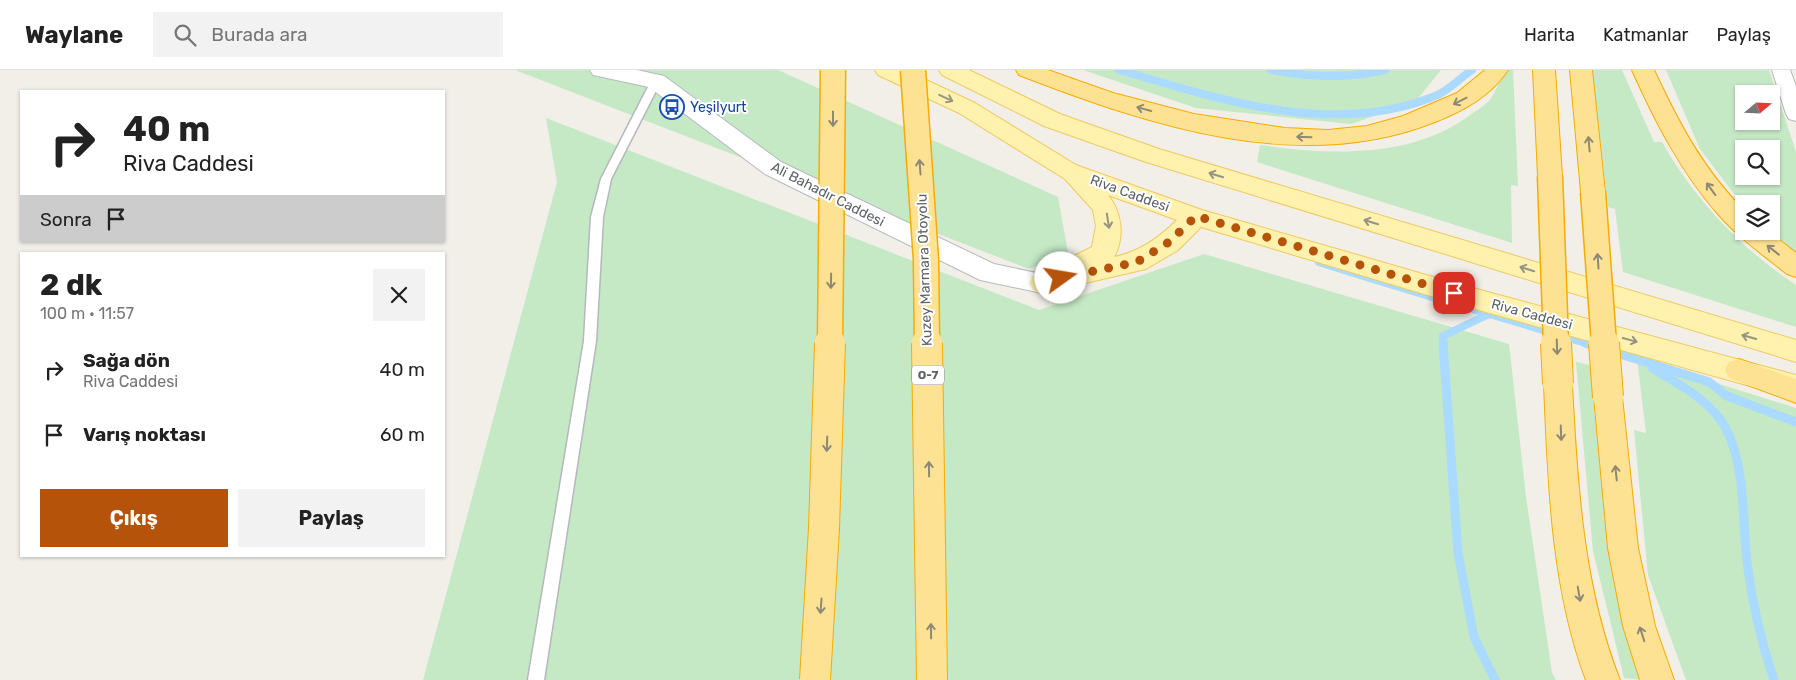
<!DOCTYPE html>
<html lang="tr">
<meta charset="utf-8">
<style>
:root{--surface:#fff;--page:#f2f2f2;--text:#222;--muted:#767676;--line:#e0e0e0;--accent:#b45309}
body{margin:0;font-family:Rubik,sans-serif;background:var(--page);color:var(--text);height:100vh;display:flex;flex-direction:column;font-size:19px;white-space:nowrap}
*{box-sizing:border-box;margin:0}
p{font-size:16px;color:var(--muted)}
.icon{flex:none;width:28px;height:28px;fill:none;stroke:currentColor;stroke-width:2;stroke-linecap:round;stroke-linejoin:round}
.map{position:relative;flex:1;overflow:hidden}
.sheet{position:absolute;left:20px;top:182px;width:425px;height:305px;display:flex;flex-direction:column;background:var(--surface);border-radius:0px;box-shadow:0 1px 4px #0004}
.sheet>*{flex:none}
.guide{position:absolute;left:20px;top:20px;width:425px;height:152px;border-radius:0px;box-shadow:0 1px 4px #0004;background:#fff;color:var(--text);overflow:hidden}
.needle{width:32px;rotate:71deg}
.tools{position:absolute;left:1735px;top:15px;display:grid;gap:10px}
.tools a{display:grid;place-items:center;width:45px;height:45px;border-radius:0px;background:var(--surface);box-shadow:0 1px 4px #0004;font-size:25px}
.pin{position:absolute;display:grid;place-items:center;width:42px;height:42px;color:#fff;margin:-21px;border-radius:10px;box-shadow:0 2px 8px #0006}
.me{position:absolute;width:55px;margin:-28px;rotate:77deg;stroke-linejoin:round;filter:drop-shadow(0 0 4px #0008)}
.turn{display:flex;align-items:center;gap:18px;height:105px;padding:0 20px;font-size:22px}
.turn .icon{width:65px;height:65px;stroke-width:2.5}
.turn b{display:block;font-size:35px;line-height:42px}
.then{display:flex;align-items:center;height:48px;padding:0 20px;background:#0003;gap:10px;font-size:19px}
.round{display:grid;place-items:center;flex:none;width:52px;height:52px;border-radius:0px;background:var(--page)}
.head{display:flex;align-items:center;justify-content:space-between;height:85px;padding:0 20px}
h1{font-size:30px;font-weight:700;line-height:38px}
.cta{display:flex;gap:10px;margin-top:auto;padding:10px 20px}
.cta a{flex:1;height:58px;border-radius:0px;background:var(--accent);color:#fff;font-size:20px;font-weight:700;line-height:58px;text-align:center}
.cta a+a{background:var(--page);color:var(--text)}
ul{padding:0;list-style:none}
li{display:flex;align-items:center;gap:15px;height:65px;padding:0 20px}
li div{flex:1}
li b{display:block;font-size:19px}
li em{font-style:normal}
header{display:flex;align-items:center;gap:30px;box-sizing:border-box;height:70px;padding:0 25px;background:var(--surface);border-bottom:1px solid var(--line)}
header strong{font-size:24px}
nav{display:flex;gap:28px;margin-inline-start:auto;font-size:18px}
.search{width:350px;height:45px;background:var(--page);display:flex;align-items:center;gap:12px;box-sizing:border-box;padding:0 18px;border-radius:0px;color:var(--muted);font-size:19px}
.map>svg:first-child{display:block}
.green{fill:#c5e8c5;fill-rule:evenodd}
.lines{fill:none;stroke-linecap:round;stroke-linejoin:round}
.stream-far1{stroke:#aadaff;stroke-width:8}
.stream{stroke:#aadaff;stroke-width:9}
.lane-casing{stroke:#b5b8bc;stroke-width:3}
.street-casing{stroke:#b5b8bc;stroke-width:2}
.secondary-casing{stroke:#b6babf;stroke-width:2}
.primary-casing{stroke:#f2c960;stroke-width:2}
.highway-casing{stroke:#f9ab00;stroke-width:2}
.lane{fill:#fff;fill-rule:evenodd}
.street{fill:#fff;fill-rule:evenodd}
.secondary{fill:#fff;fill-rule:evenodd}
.primary{fill:#fff2af;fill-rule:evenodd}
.highway{fill:#fde293;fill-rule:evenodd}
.highway-bridge-far1-casing{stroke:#f9ab00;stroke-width:27;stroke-linecap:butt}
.highway-bridge-casing{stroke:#f9ab00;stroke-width:32;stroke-linecap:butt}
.highway-bridge-far1{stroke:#fde293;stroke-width:24}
.highway-bridge{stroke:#fde293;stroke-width:30}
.oneway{stroke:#979581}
.oneway2{stroke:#8e8975}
.route{stroke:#b45309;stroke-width:9;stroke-dasharray:0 16.2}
.labels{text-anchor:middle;stroke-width:4;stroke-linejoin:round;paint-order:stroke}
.shield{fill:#fff;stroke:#8f9295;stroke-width:1}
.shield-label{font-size:12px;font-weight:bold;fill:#5f6368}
.transit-label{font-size:14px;fill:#164399;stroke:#fff;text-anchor:start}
.street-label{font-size:14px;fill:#5f6368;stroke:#fff}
</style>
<header>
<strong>Waylane</strong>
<div class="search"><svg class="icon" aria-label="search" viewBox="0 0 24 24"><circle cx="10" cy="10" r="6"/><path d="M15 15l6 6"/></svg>Burada ara</div>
<nav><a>Harita</a><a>Katmanlar</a><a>Paylaş</a></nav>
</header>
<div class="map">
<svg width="1796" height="610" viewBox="0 0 1796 610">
<rect width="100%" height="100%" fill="#f1efe8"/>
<path class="green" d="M515 0H778L1058 127 1068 183 1029 199Z
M1083 0H1441L1415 32 1351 54 1196 38Z
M1504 0H1513L1518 116 1511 115 1512 173 1257 92 1260 75C1328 85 1412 89 1470 45 1476 41 1484 36 1489 31 1496 22 1500 10 1504 0Z
M1592 0H1622L1654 72H1662C1694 129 1741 179 1796 215V257L1623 202 1615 139 1608 137Z
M1666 0H1769L1796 82V187L1762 161H1771V134H1744V137L1700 79ZM1744 24H1771V51H1744ZM1744 79H1771V106H1744Z
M546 48 1039 240 1204 184 1509 274 1526 427 1552 603 1556 610H423L557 112Z
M1637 288 1796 338V610H1686L1648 505 1634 360 1646 363Z
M1576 292 1590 295 1606 462 1623 543 1644 610 1624 608 1593 481Z"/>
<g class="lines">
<path class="stream-far1" d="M1119 0C1219 29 1333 68 1435 26 1448 21 1460 8 1472 0
M1271 0C1310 7 1346 9 1385 0
M1319 192C1408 221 1499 246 1589 274
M1444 274 1443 266 1491 243"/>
<path class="stream" d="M1443 273 1458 483 1474 567 1495 610
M1585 273 1709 312 1727 326 1796 352
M1652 298C1678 314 1710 330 1725 357 1746 394 1742 451 1747 492 1752 532 1761 572 1774 610"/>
<defs>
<path id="lane" d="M656 8 661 11 611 109 603 147 596 271 544 610H528L584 271 591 147 601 109 651 11Z"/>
<path id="street" d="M1772 0H1790L1796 16V51L1789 49 1786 44Z"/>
<path id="secondary" d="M590 0H637L664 6 781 92 994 194 1051 206 1055 213 1051 220 1042 223 980 210 765 104 649 17 593 5Z"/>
<path id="primary" d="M875 0H905L975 33 1076 95 1202 140 1454 213 1796 305V329L1454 233 1201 157 1178 180 1146 199 1042 223 1033 220 1029 213 1033 206 1061 199 1064 191 1092 177 1096 156 1093 140 1065 109 959 43 878 5ZM1108 125 1177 150C1159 168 1139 182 1114 187 1125 168 1122 142 1108 125Z
M939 0H969L1060 44 1159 79 1796 270V292L1143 91 1044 56 942 5Z"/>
<path id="highway" d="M1016 0H1048L1113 23 1194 44 1285 58 1328 60 1367 56 1403 46 1457 23 1485 0H1508C1491 26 1463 41 1435 52 1300 106 1148 55 1019 5Z
M1533 0H1555L1562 106 1558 112 1550 115 1542 112 1538 106Z
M1570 0H1592L1605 122 1602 128 1593 131 1584 128 1581 122Z
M1632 0H1654C1678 51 1703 100 1744 140V161H1768L1796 183V207L1787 204C1763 185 1738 167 1718 144 1681 102 1655 51 1632 0Z
M1739 289 1796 309V333L1729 308 1725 300 1729 292Z
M1558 302 1568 306 1572 314C1577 412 1583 517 1620 610H1586C1551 517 1548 412 1544 314L1548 306Z
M1608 315 1618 319 1622 327 1638 478 1655 556 1674 610H1640L1623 556 1608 478 1594 327 1598 319Z"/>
</defs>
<use href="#lane" class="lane-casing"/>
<use href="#street" class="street-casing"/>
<use href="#secondary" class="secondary-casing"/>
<use href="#primary" class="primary-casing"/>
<use href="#highway" class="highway-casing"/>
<use href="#lane" class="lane"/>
<use href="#street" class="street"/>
<use href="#secondary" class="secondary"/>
<use href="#primary" class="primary"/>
<use href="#highway" class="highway"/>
<defs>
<path id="highway-bridge-far1" d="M913 0 926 190 927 274
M1550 106 1556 274
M1593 122 1604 274
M830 274 833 0"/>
<path id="highway-bridge" d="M927 273 932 610
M1556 273 1558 314
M1604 273 1608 327
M815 610 824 458 830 273"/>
</defs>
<use href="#highway-bridge-far1" class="highway-bridge-far1-casing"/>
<use href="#highway-bridge" class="highway-bridge-casing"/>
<use href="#highway-bridge-far1" class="highway-bridge-far1"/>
<use href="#highway-bridge" class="highway-bridge"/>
</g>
<defs><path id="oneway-shaft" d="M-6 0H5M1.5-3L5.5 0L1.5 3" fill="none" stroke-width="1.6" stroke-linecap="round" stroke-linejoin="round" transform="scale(1.25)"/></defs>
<g class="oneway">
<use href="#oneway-shaft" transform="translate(946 28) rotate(25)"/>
<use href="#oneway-shaft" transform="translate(1216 105) rotate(-163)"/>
<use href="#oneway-shaft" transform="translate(1108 151) rotate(81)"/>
<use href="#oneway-shaft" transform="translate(1371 152) rotate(-163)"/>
<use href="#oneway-shaft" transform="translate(1527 199) rotate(-163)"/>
<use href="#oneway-shaft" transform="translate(1749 267) rotate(-164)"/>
<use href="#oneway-shaft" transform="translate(1630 270) rotate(15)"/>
</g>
<g class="oneway2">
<use href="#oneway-shaft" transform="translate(1460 31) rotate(153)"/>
<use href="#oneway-shaft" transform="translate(1144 39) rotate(-165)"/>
<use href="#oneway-shaft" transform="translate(833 49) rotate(90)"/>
<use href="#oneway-shaft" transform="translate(1304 67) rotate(-178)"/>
<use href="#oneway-shaft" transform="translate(1589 74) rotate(-95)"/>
<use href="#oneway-shaft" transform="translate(920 97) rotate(-94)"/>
<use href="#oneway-shaft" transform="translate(1711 119) rotate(-126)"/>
<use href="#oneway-shaft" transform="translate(1773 180) rotate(-142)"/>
<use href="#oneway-shaft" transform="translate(1598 191) rotate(-94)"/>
<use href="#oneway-shaft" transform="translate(831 211) rotate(91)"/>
<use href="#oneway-shaft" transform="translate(1557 277) rotate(88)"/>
<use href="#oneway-shaft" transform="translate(1561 363) rotate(88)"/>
<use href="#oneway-shaft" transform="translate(827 374) rotate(92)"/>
<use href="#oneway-shaft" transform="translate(929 399) rotate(-91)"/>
<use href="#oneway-shaft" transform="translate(1616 403) rotate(-96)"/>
<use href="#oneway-shaft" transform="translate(1579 524) rotate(80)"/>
<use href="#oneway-shaft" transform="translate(821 536) rotate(94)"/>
<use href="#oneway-shaft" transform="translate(931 561) rotate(-91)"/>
<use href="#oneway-shaft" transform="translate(1642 564) rotate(-108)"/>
</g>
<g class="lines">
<path class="route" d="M1061 208 1137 192 1169 172 1196 146 1454 223"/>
</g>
<defs>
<symbol id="bus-ring" viewBox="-11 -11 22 22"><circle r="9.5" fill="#fff" stroke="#1a4fb4" stroke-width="1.5"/><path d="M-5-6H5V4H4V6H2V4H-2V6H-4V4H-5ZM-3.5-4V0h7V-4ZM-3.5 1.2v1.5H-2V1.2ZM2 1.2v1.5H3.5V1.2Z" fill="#1a4fb4"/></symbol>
</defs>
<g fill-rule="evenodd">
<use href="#bus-ring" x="658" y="23" width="28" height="28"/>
</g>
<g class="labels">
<rect class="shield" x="912" y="295.5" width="32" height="19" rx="4"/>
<g class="shield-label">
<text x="928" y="309">O-7</text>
</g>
<g class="transit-label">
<text x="690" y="42">Yeşilyurt</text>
</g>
<g class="street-label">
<text transform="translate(1130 123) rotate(20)" y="5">Riva Caddesi</text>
<text transform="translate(828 124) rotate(27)" y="5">Ali Bahadır Caddesi</text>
<text transform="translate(924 200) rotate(-92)" y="5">Kuzey Marmara Otoyolu</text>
<text transform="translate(1532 244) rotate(15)" y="5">Riva Caddesi</text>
</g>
</g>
</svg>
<div class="tools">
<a><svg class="needle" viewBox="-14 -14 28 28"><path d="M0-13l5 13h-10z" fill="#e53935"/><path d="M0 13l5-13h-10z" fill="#767676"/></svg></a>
<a><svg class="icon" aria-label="search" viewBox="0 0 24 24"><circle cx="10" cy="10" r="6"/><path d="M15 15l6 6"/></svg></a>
<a><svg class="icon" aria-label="layers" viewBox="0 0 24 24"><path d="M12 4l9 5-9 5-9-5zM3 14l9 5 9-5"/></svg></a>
</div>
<div class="pin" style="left:1454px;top:223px;background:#d93025"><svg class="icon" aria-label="arrive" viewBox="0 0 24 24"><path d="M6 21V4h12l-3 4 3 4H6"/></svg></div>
<svg class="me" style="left:1061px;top:208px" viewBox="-20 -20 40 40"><circle r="19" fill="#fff"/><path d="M0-13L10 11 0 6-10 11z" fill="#b45309"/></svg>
<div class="guide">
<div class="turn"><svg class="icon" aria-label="right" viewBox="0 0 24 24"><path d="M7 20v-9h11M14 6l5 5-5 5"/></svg><div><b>40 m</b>Riva Caddesi</div></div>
<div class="then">Sonra<svg class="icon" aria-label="arrive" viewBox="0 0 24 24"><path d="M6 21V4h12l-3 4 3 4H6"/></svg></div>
</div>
<section class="sheet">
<div class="head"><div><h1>2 dk</h1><p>100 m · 11:57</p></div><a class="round"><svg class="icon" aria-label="close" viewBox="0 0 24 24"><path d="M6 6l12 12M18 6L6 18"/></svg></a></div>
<ul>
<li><svg class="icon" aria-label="right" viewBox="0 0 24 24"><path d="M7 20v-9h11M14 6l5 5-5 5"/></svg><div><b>Sağa dön</b><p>Riva Caddesi</p></div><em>40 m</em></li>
<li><svg class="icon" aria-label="arrive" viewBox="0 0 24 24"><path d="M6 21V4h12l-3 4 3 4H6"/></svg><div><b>Varış noktası</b></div><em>60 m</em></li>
</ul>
<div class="cta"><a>Çıkış</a><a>Paylaş</a></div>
</section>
</div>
